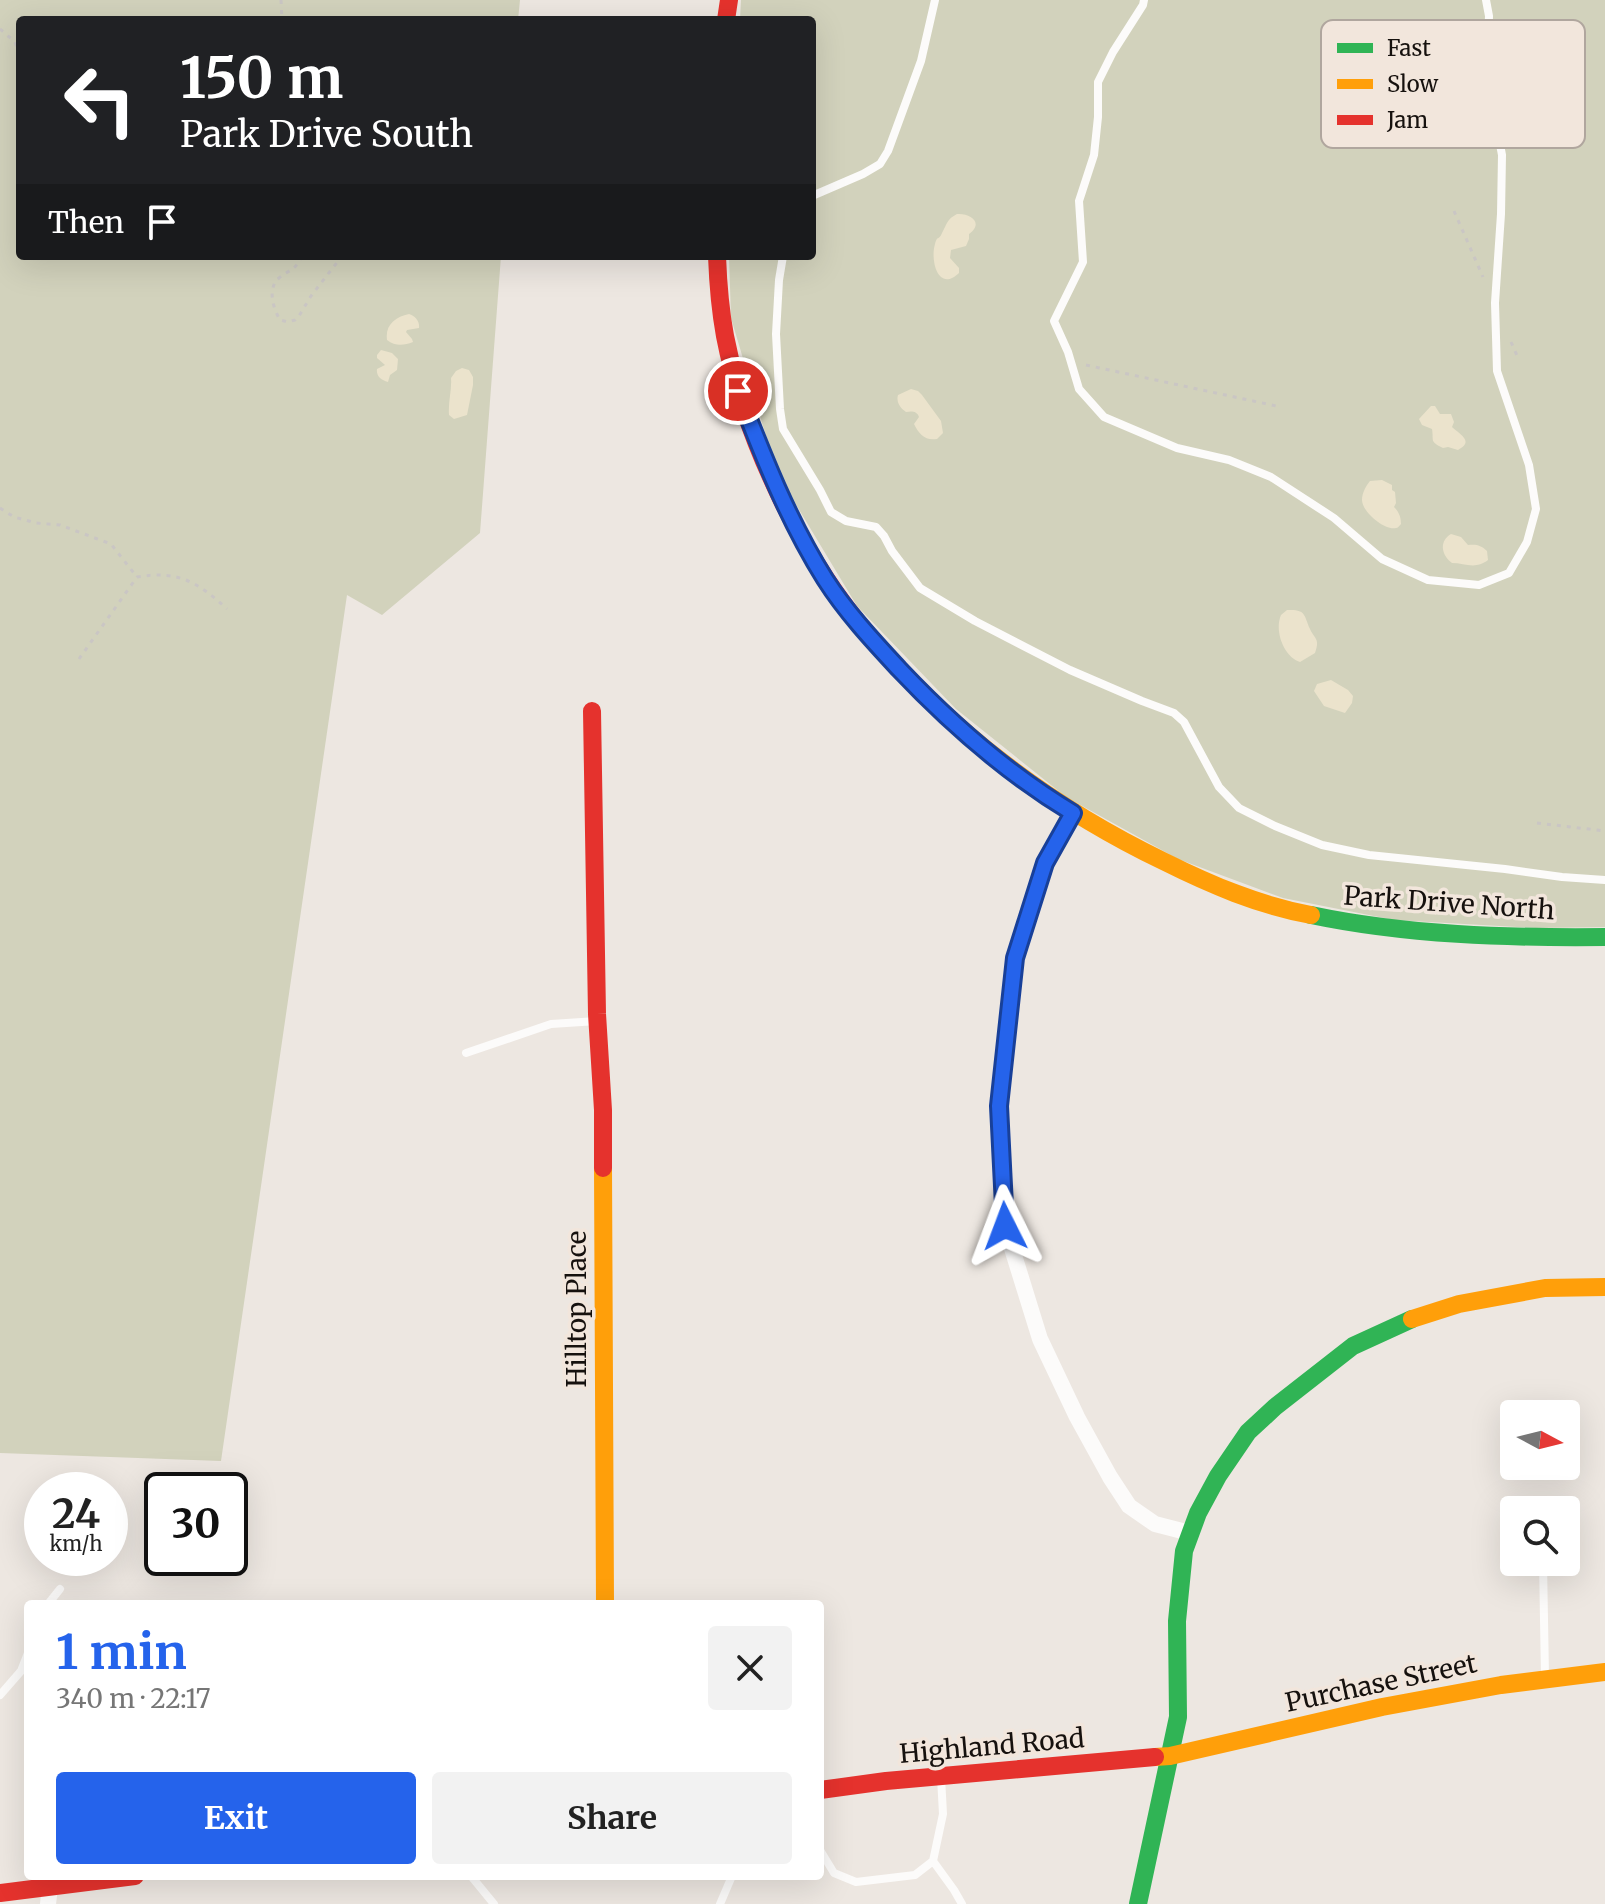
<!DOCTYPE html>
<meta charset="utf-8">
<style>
:root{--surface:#fff;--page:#f2f2f2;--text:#222;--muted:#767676;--accent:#2563eb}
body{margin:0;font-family:Merriweather,serif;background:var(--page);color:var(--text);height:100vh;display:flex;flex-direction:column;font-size:30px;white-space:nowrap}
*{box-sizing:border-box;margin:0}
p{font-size:26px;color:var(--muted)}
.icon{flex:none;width:44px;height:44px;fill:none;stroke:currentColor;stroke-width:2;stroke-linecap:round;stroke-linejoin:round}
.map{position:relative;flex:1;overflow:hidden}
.details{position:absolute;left:24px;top:1600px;width:800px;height:280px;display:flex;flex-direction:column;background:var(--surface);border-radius:8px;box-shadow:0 8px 32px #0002}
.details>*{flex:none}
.top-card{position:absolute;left:16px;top:16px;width:800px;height:244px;border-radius:8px;box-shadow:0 8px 32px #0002;background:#202124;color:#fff;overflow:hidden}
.needle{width:52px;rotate:97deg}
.fabs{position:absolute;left:1500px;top:1400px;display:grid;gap:16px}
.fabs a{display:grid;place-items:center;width:80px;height:80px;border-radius:8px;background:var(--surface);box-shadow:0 8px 32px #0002;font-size:40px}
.speed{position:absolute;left:24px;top:1472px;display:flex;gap:16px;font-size:40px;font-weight:700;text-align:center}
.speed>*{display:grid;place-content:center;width:104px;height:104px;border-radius:50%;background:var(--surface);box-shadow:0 8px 32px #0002;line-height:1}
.speed small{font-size:20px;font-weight:400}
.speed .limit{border:4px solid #111;border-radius:12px;background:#fff;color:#111}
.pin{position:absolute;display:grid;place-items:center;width:68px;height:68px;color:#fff;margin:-34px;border:4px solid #fff;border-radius:50%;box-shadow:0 2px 8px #0007}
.me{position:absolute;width:88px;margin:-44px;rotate:357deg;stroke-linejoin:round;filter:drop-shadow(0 0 6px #0008)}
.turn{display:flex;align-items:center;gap:28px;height:168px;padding:0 32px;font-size:36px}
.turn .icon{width:104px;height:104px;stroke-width:2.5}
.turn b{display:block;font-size:56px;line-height:68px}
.then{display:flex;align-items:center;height:76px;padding:0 32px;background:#0003;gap:16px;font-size:30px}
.round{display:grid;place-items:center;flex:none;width:84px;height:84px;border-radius:8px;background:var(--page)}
.summary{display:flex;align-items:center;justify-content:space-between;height:136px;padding:0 32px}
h1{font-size:48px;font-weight:700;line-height:60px;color:var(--accent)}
.cta{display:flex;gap:16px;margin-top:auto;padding:16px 32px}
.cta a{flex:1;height:92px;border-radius:8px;background:var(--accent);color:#fff;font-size:32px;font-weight:700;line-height:92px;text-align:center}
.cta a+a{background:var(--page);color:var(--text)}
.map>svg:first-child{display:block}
.green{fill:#d2d2bc}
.sand{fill:#ebe3cc}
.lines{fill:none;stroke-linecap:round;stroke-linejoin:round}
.path{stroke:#cac6c4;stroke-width:3;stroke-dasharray:4 6;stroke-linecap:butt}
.lane{stroke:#fcfbfa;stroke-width:8}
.street{stroke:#fcfbfa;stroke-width:16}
.fast{stroke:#30b455;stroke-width:18}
.slow{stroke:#ff9f0a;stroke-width:18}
.jam{stroke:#e5322d;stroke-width:18}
.route-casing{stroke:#184099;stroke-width:20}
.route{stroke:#2563eb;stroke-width:14}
.labels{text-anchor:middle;stroke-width:7;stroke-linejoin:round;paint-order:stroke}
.street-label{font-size:26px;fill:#16110e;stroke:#f2e6dc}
.key{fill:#f2e6dc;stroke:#b0a69e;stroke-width:2}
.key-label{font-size:22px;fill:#16110e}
</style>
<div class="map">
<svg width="1605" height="1904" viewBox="0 0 1605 1904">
<rect width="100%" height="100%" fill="#ede7e1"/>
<path class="green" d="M0 0H520L518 20H20V256H501L480 533 382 615 347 595 221 1461 0 1453Z
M741 0H1605V927L1536 928 1394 920 1283 898 1178 859 1066 797 956 709 857 606 777 473 731 318 729 256H812V20H740Z"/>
<path class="sand" d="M957 214C971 213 984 223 969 234V239L966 246 951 250 950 258 959 268V273C938 293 930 260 935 244 938 234 938 242 942 233 947 224 947 219 957 214Z
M409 314C415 316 420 321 419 328L407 330 406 332 412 339 413 342C403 346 395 346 387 340 385 325 395 317 409 314Z
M381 350 392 353 398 359 397 370 390 375 388 382C381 380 376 376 377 369L385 365 377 358V355Z
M462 368 469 370 473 377V385L467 415 454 419 449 415C448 402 452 390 451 378L456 371Z
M911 389 918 391 922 395 941 421 943 433 937 439C925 441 919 434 914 424L919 417C917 411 912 411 906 412 900 408 896 402 898 395Z
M1431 406H1435L1440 414H1451L1454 422 1452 427C1459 434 1475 441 1458 450L1448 447 1443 448C1429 441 1434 441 1432 429L1422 425 1419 419Z
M1382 480 1392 485V490L1395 492 1396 503 1394 507C1399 512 1401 517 1401 524 1399 526 1398 528 1396 528 1385 531 1362 512 1362 500 1362 493 1366 486 1370 481Z
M1451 534 1461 537 1468 545C1476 544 1481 545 1487 551L1488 560C1475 570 1465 563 1452 563 1441 555 1439 541 1451 534Z
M1287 610C1306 609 1304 615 1310 629 1315 640 1320 638 1315 653L1300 662C1284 657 1274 631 1281 615Z
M1331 680 1348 690 1353 696 1352 703 1345 713 1324 706 1314 691 1317 684Z"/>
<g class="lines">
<path class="path" d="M281 0 282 20
M0 29 15 42 20 56
M1454 211 1483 277
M302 256C294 272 291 268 279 278 267 288 273 308 280 320L288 322 295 320 299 316 311 296 342 256
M1511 342 1519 360
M1086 365 1281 407
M0 508 14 517 36 523 60 525 111 544 137 577
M79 659 137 577C178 570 198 582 227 609
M1537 823 1605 831"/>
<path class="lane" d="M1144 0 1143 5 1113 52 1098 82V117L1094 155 1079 201 1083 262 1054 321 1068 352 1079 389 1104 417 1177 448 1229 460 1271 477 1334 518 1382 559 1428 580 1479 585 1509 573 1527 542 1536 509 1529 465 1497 371 1495 303 1501 214 1502 155 1487 75 1489 16 1486 0
M812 196 863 174 880 164 888 151 921 61 935 0
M783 256 779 280 776 334 780 409 783 429 820 490 831 512 846 521 876 527 884 536 892 551 920 588 975 621 1070 670 1142 701 1174 713 1184 722 1219 787 1239 808 1275 826 1322 845 1369 855 1505 869 1562 877 1605 880
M466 1053 551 1024 597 1021
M1543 1562 1545 1677
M48 1604 60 1589
M0 1695 21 1671 28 1653
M820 1850 834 1873 856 1882 915 1875 933 1861 943 1814 941 1777
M933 1861 954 1890 962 1904
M471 1876 494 1904
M720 1904 732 1876"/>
<path class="street" d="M1073 813 1045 863 1015 958 999 1106 1005 1226 1040 1339 1077 1417 1110 1477 1129 1506 1155 1524 1190 1533
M48 1904 50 1887"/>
<path class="fast" d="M1311 915C1406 935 1508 938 1605 937
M1138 1904 1178 1717 1177 1621 1184 1551 1198 1513 1218 1476 1248 1432 1275 1407 1353 1346 1412 1319"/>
<path class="slow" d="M867 633C951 731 1047 805 1163 861 1211 885 1258 905 1311 915
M603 1168 605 1604
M1412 1319 1459 1304 1545 1288 1605 1287
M1155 1757 1170 1756 1382 1707 1501 1685 1605 1672"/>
<path class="jam" d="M726 20 729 0
M717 256C718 283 720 309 725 336 744 435 801 557 867 633
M592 711 597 1014 603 1110V1168
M820 1790 886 1781 1155 1757
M0 1893 135 1876"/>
</g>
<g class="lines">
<defs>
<path id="route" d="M738 391C763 456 788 520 825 579 846 612 873 641 899 669 951 724 1008 774 1073 813L1045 863 1015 958 999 1106 1005 1226"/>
</defs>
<use href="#route" class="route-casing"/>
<use href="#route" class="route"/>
</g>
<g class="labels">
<g class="street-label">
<text transform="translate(1449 903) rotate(4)" y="9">Park Drive North</text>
<text transform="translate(577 1309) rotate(-90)" y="9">Hilltop Place</text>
<text transform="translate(1381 1683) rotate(-12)" y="9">Purchase Street</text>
<text transform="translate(992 1746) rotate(-5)" y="9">Highland Road</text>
</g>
</g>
<rect x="1321" y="20" width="264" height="128" rx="12" class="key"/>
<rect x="1337" y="43" width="36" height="10" fill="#30b455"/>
<rect x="1337" y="79" width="36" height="10" fill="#ff9f0a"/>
<rect x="1337" y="115" width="36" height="10" fill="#e5322d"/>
<g class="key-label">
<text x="1387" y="56">Fast</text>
<text x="1387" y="92">Slow</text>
<text x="1387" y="128">Jam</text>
</g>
</svg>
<div class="fabs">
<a><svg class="needle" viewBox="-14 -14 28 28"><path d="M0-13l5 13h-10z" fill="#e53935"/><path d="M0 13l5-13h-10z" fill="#767676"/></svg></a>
<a><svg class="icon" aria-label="search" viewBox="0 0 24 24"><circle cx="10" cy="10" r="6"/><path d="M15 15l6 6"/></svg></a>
</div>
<div class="speed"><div>24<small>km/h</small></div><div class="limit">30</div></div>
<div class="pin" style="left:738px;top:391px;background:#d93025"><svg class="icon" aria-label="arrive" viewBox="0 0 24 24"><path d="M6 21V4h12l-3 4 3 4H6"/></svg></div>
<svg class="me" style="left:1005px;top:1226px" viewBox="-20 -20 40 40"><path d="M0-17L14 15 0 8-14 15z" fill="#2563eb" stroke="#fff" stroke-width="4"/></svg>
<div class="top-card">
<div class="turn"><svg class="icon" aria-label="left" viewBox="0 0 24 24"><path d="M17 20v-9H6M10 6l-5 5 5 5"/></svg><div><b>150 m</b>Park Drive South</div></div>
<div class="then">Then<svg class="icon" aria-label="arrive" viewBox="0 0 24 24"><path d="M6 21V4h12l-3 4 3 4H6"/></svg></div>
</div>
<section class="details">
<div class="summary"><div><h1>1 min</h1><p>340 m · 22:17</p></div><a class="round"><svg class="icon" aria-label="close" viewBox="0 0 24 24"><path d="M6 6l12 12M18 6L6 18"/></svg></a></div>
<div class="cta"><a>Exit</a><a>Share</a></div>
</section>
</div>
